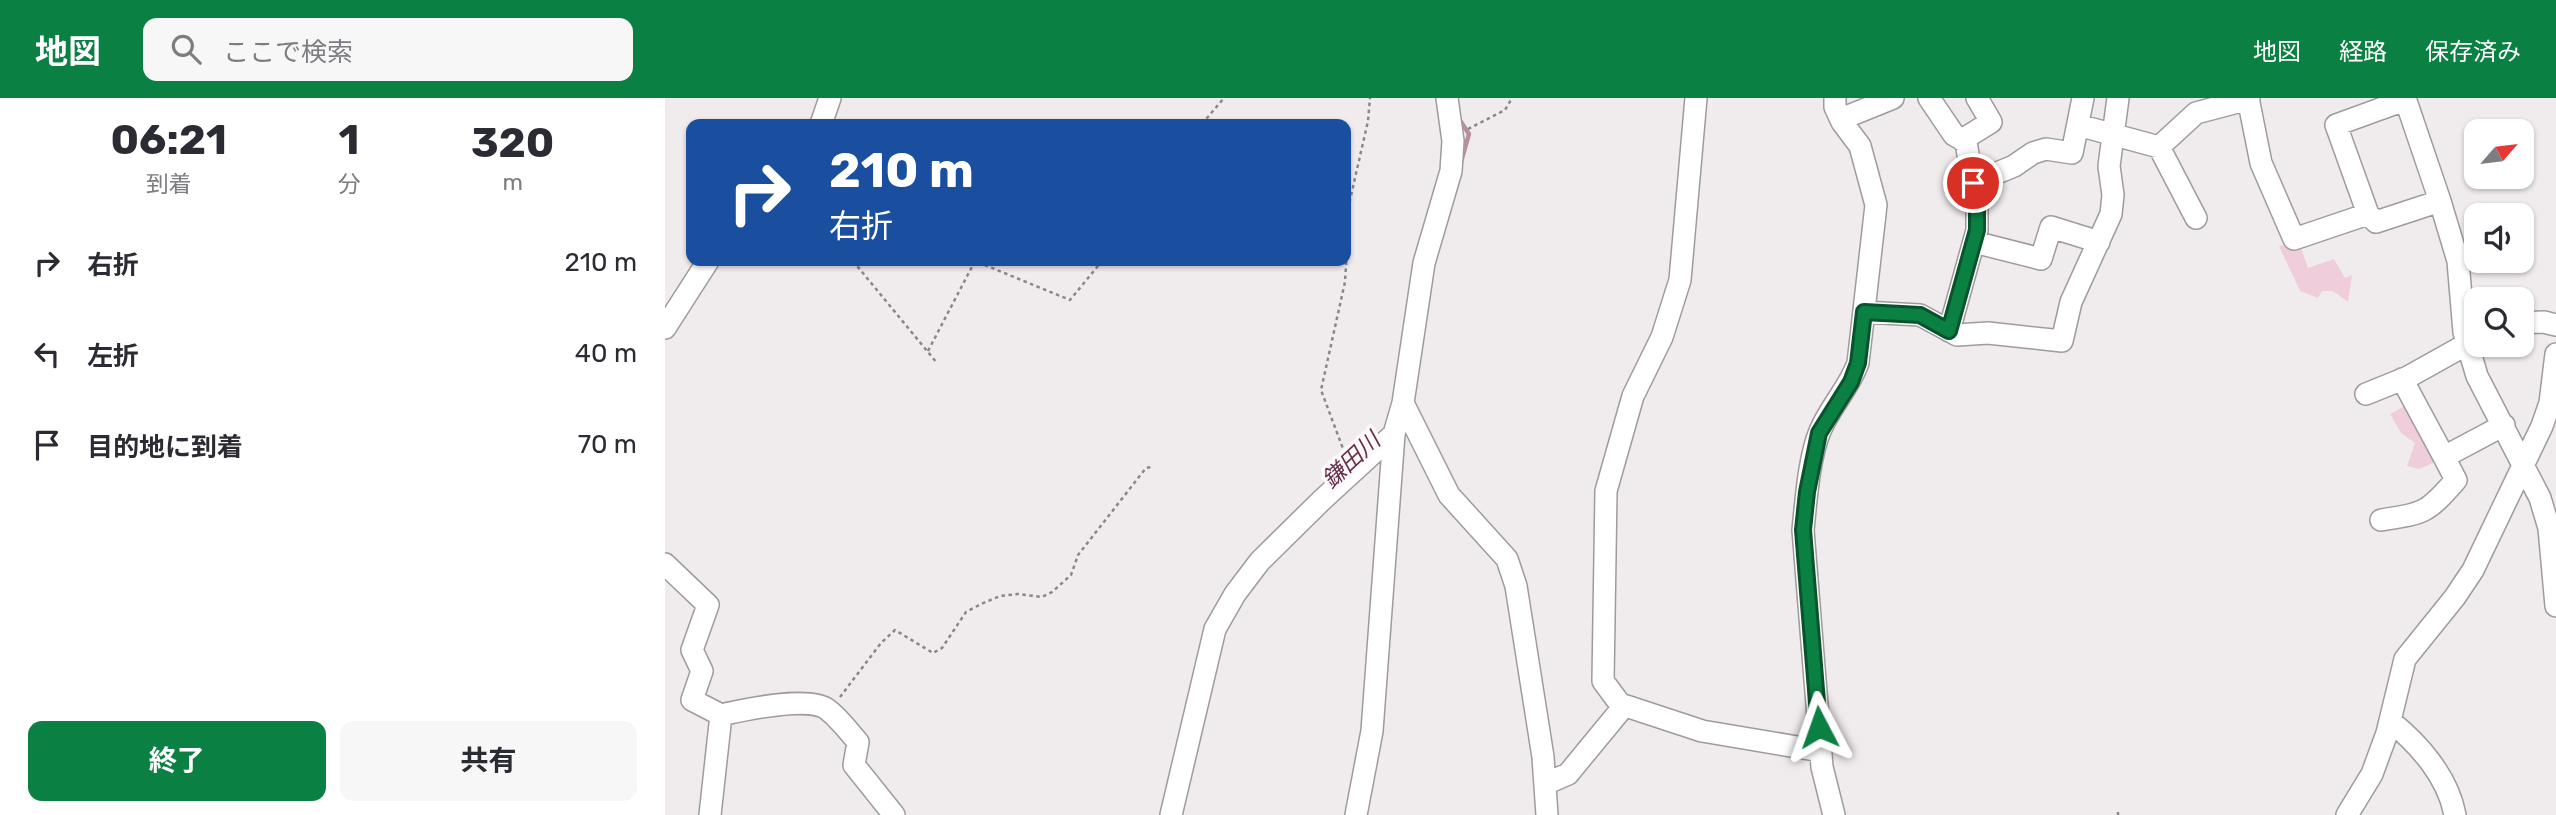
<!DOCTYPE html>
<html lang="ja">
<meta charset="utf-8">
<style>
:root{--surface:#fff;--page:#f7f7f7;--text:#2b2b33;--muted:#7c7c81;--accent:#0b8043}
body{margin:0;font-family:Rubik,"Noto Sans JP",sans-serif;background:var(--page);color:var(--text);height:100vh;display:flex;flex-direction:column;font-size:26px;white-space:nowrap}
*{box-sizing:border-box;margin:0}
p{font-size:23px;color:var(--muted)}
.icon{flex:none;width:38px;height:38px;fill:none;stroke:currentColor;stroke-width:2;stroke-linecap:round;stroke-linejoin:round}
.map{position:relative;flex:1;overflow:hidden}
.sheet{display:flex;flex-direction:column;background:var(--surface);width:665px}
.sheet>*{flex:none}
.guide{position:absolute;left:21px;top:21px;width:665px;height:147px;border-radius:14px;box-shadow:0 2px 5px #0004;background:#1a4fa0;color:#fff;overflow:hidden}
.needle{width:46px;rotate:62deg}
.tools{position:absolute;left:1799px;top:21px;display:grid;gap:14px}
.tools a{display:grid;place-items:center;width:70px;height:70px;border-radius:14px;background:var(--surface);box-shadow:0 2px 5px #0004;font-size:35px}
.pin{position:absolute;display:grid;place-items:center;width:60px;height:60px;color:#fff;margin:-30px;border:4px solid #fff;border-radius:50%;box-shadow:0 2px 7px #0007}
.me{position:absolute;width:77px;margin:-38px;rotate:356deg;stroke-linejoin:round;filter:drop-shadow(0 0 5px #0008)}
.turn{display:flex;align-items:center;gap:24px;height:147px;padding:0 28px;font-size:32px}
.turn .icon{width:91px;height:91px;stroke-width:2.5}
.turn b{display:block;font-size:49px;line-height:60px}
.eta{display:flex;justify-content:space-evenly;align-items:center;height:119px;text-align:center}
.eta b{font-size:42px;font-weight:700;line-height:49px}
.action{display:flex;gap:14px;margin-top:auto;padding:14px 28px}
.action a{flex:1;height:80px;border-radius:14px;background:var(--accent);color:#fff;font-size:28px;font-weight:700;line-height:80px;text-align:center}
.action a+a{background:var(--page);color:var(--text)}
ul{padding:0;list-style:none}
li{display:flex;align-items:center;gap:21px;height:91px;padding:0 28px}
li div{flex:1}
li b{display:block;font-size:26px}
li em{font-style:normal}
header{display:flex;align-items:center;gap:42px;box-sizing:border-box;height:98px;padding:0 35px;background:var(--accent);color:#fff}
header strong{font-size:33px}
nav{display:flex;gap:38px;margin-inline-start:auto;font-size:24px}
.search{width:490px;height:63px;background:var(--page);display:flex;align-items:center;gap:18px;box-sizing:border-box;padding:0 24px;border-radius:14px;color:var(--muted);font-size:26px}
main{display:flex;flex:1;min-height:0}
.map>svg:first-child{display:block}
.green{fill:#f0cddb}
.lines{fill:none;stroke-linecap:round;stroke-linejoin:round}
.stream{stroke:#b98fa0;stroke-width:4.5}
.minor-casing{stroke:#9f9b9d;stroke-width:24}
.path{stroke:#8a8788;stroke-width:2.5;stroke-dasharray:3.5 3.5;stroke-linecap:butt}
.minor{stroke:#fff;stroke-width:21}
.route-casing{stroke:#07532c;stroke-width:18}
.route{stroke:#0b8043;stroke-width:12}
.labels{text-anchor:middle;stroke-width:7;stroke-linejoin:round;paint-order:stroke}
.water-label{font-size:23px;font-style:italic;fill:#67304a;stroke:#fdf9fb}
</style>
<header>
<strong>地図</strong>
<div class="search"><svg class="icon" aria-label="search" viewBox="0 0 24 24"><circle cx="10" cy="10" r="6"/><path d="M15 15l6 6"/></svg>ここで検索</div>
<nav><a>地図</a><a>経路</a><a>保存済み</a></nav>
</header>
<main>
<section class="sheet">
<div class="eta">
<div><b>06:21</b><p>到着</p></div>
<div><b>1</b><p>分</p></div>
<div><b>320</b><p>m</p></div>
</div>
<ul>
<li><svg class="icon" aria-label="right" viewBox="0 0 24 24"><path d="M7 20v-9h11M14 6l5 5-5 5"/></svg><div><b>右折</b></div><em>210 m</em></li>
<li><svg class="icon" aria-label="left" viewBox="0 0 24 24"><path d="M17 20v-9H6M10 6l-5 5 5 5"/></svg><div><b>左折</b></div><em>40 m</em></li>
<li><svg class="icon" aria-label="arrive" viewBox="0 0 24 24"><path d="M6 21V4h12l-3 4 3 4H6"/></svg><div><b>目的地に到着</b></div><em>70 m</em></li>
</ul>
<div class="action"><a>終了</a><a>共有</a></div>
</section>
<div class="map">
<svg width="1891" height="717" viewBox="0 0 1891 717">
<rect width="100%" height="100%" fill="#f0eced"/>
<path class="green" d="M1634 144 1643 170 1669 161 1680 180 1687 177 1683 204 1668 193H1657L1653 200 1635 193 1614 148Z
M1745 305 1780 360 1754 371 1742 368 1750 345 1736 335 1725 316Z"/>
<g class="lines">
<path class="stream" d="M794 21 804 36 796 64"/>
<defs>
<path id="minor" d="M1031 0 1015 182 997 239 968 298 941 393 938 583 955 606 1037 633 1156 653
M1264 0 1289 37 1301 44 1312 112V132L1284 233
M1583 0 1596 65 1629 141 1703 116
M1740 0 1775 103 1793 163 1799 234 1812 278 1875 400 1884 430 1891 508
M1740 2 1671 27 1703 116 1711 124 1775 103
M1176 21 1228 0
M156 26 165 0
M1413 27 1494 49 1531 15 1584 1
M1297 42 1326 24 1312 0
M1494 49 1531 120
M1308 85 1349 68 1368 55 1381 51 1407 55 1418 0
M1309 144 1376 161 1386 129 1434 144
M1199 214 1255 217 1292 237 1323 235 1397 243 1406 204 1446 116 1448 97 1444 68 1453 0
M1857 225 1879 224 1891 227
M0 230 43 163
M1737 281 1779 359 1839 327
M1701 296 1743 279 1811 241
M738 305 784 397 842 461 851 488 878 659 882 717
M1716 422C1760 415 1761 416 1791 382L1779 359
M0 466 43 507 27 552 37 573 27 602 56 617C78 612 146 597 163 612 174 620 184 634 193 644L189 667 229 717
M1725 623C1754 646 1783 679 1790 717
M880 686 903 676 959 608
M45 717 56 617
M506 717 550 531 570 496 595 463 657 402 729 336 738 305 759 165 786 73 788 43 782 0
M691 717 707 633 729 336
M1169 717 1157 669 1138 432C1141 403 1144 359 1155 333 1165 309 1184 290 1193 265L1211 107 1195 48 1177 24 1170 9V0
M1682 717 1707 676 1722 635 1740 561 1790 499 1808 472 1877 328 1885 305 1891 256"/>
</defs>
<use href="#minor" class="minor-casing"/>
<path class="path" d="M537 26 559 0
M803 31 840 12 847 0
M188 163 272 265
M263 253 310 163 405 202 437 163
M680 356 656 292 680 184 685 102 703 23 705 0
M175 599 216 545 230 532 268 555 277 550 301 514 316 506 335 498 353 496 377 499 387 494 406 477 413 457 481 370 487 369
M1453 714V717"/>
<use href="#minor" class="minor"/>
</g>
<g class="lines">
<defs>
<path id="route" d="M1154 629 1138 432 1142 394 1154 335 1186 284 1193 265 1199 214 1255 217 1284 233 1312 132V112L1308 85"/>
</defs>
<use href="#route" class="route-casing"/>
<use href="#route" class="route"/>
</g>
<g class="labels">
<g class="water-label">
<text transform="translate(686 362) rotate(-43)" y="8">鎌田川</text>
</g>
</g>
</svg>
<div class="tools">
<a><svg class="needle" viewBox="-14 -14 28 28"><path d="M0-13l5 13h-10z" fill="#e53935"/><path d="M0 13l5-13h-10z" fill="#7c7c81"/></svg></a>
<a><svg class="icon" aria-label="sound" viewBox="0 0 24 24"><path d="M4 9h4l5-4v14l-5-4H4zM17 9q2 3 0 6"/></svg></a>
<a><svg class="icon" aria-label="search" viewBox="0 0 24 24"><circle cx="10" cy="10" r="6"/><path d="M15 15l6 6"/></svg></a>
</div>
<div class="pin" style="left:1308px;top:85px;background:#d93025"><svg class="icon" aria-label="arrive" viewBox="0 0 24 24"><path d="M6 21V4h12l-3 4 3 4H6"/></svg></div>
<svg class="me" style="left:1154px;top:629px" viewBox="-20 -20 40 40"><path d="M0-17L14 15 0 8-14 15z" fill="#0b8043" stroke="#fff" stroke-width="4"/></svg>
<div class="guide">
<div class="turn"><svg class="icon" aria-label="right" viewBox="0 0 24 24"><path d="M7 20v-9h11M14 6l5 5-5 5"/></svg><div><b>210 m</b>右折</div></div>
</div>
</div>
</main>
